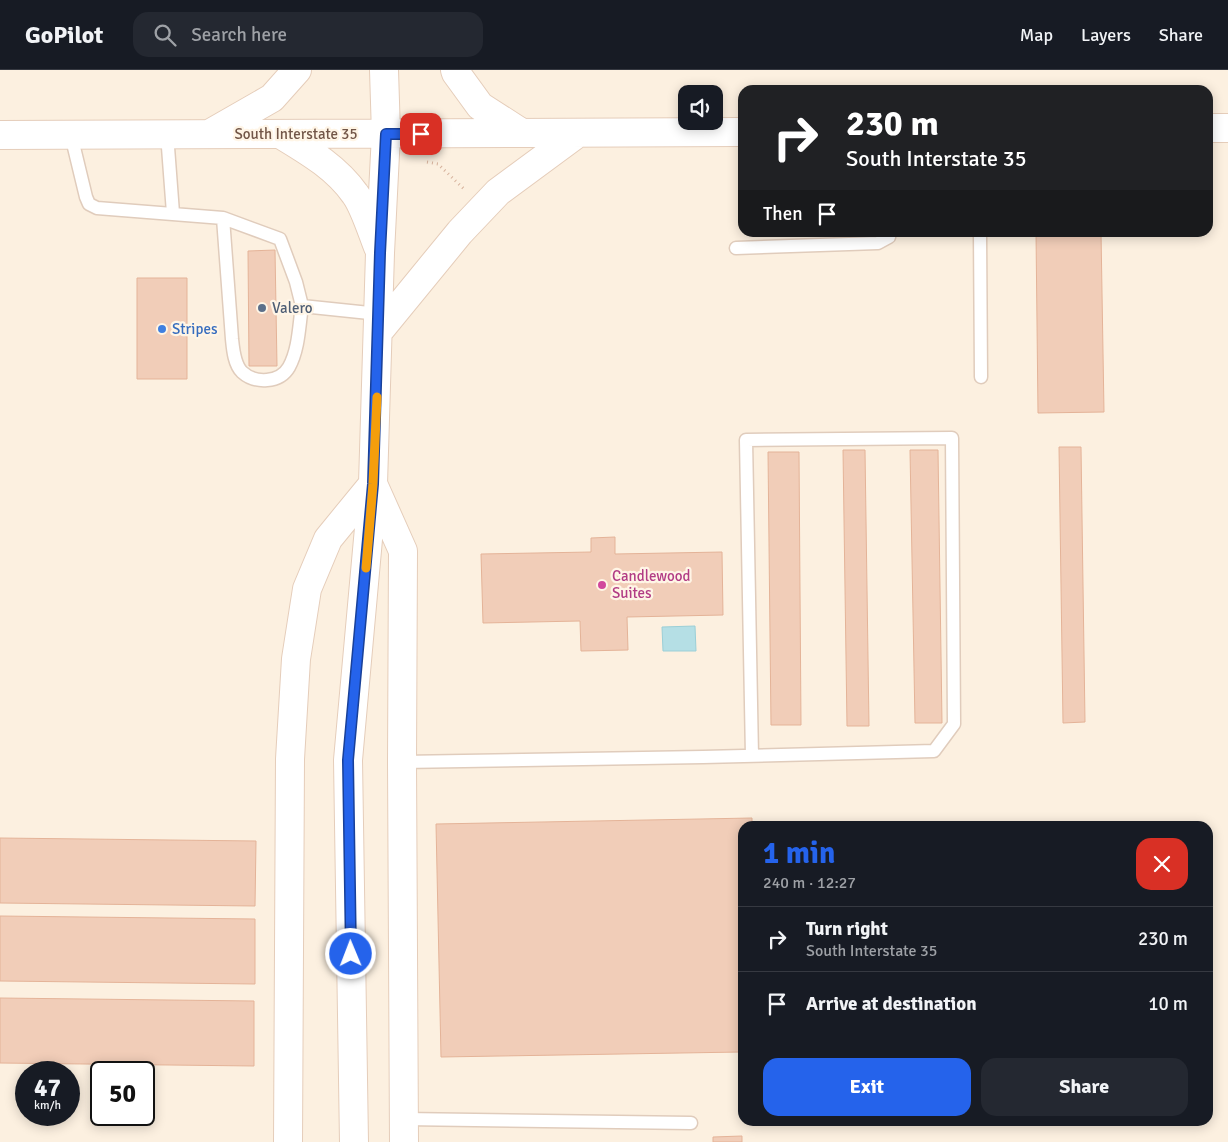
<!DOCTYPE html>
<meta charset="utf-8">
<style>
:root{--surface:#171b24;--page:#242831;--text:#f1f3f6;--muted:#9ea1a6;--line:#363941;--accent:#2563eb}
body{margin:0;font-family:Signika,sans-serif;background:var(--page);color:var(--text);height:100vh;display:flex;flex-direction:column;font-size:19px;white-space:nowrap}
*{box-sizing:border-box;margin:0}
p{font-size:16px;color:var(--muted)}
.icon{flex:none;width:28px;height:28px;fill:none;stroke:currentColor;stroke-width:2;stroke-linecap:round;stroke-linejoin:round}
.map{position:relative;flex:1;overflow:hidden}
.side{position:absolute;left:738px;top:751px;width:475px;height:305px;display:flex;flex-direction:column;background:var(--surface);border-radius:15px;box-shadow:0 2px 12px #0003}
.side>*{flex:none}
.banner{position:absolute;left:738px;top:15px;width:475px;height:152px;border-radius:15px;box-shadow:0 2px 12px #0003;background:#202124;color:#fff;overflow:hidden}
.buttons{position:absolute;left:678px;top:15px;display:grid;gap:10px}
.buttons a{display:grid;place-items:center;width:45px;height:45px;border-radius:10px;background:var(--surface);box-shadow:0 2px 12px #0003;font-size:25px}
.speed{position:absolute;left:15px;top:991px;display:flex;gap:10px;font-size:25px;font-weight:700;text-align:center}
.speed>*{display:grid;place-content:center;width:65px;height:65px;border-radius:50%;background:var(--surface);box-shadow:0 2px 12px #0003;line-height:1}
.speed small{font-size:12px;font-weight:400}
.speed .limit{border:2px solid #111;border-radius:8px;background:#fff;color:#111}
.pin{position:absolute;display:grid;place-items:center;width:42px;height:42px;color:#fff;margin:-21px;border-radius:10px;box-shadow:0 2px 8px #0006}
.me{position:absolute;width:55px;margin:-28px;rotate:359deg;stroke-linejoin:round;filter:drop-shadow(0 0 4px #0008)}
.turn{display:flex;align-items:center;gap:18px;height:105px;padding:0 25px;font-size:22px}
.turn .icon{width:65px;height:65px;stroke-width:2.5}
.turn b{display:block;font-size:35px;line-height:42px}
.then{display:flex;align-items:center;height:48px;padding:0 25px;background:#0003;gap:10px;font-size:19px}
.round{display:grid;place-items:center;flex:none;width:52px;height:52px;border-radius:15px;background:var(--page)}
.summary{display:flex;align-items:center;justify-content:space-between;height:85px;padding:0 25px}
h1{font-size:30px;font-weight:800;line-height:38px;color:var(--accent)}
.primary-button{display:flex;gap:10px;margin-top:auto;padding:10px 25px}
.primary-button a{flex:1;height:58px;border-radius:15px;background:var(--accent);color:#fff;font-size:20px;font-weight:800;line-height:58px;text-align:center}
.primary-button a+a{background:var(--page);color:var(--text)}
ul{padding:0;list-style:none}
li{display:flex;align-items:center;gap:15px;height:65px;padding:0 25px;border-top:1px solid var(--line)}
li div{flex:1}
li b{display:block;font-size:19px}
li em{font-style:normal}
header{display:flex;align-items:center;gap:30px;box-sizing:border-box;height:70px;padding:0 25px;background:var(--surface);border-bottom:1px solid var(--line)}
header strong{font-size:24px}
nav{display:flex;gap:28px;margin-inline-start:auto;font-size:18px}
.search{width:350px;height:45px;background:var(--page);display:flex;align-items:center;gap:12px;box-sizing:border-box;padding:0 18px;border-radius:15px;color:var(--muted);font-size:19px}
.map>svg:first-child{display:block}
.water{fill:#b5dfe5;stroke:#9bcfd7}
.building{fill:#f1cdb8;stroke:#e4b398}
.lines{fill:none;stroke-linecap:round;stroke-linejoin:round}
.lane-casing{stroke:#e0ccbc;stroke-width:15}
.secondary-casing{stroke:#e5cdba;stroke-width:30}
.path{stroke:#d6b19b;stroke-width:3;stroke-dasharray:1 4;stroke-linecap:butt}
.lane{stroke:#fff;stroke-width:12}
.secondary{stroke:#fff;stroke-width:28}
.route-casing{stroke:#184099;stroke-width:12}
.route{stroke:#2563eb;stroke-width:9}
.slow{stroke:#f59e0b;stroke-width:9}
.service-dot{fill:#5c6f8a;stroke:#fff5e6;stroke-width:2}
.shop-dot{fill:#3f7fe0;stroke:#fff5e6;stroke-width:2}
.hotel-dot{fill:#d1479c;stroke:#fff5e6;stroke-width:2}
.labels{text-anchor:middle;stroke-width:4.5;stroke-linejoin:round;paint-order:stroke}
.street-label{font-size:15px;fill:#725648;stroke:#fff5e6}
.service-label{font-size:15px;fill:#4e5e75;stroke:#fff5e6;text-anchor:start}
.shop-label{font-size:15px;fill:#366cbe;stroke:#fff5e6;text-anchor:start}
.hotel-label{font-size:15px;fill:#b23c85;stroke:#fff5e6;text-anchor:start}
</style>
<header>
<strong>GoPilot</strong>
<div class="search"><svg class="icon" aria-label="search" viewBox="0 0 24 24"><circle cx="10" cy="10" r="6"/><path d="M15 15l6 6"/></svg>Search here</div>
<nav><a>Map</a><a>Layers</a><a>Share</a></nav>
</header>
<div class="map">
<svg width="1228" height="1072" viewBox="0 0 1228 1072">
<rect width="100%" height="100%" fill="#fcf0e0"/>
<path class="water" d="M695 556 696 581H663L662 557Z"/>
<path class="building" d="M1036 162H1101L1104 342 1038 343Z
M275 180 277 296H249L248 181Z
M137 208H187V309H137Z
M1059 377H1081L1085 652 1063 653Z
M843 380H865L869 656H847Z
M910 380H938L942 653H915Z
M768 382H799L801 655H771Z
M615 467V484L722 482 723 545 627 547 628 580 581 581 580 551 483 553 481 484 591 482V468Z
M752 748V756H742V879H739L741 982 441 987 436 754Z
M0 768 256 771 255 836 0 833Z
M0 846 255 849V914L0 911Z
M0 928 254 931V996L0 993Z
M742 1066V1072H713V1067Z"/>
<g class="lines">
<defs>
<path id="lane" d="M167 64 173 143
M71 65 86 127 89 134 97 138 223 148 280 169 296 212 302 236 379 244
M223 148 232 269C233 279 234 294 242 302 255 314 280 313 289 297 299 279 299 255 302 236
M980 162 981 307
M736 178 878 173 889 167 890 162
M402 692 703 687 934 681 954 654 952 368 746 370 752 686
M404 1049 691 1053"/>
<path id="secondary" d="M455 0 456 3 480 36 522 63
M1208 58H1228
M211 63 272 28 297 0
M280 64C308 81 336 97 355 124 364 136 372 162 378 177
M0 65 742 62
M379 261 460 162 498 122 578 63
M374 416 403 481 402 692 404 1072
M288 1072 290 689 296 589 307 519 328 469 373 414
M354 1072 348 690 373 414 380 183 386 64 384 0"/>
</defs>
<use href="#lane" class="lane-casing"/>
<use href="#secondary" class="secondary-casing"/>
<path class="path" d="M427 92 438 94 464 119"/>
<use href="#lane" class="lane"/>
<use href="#secondary" class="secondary"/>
</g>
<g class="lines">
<defs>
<path id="route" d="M351 884 348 690 373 414 380 183 386 64H421"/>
</defs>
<use href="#route" class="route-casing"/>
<use href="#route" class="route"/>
<path class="slow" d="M366 498 373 414 377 327"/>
</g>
<circle class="service-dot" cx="262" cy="238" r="5"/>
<circle class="shop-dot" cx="162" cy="259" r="5"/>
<circle class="hotel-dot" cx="602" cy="515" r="5"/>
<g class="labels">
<g class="street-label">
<text x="296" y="69">South Interstate 35</text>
</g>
<g class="service-label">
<text x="272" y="243">Valero</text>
</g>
<g class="shop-label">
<text x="172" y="264">Stripes</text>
</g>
<g class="hotel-label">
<text x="612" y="511">Candlewood<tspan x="612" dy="17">Suites</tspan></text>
</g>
</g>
</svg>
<div class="buttons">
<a><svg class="icon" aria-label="sound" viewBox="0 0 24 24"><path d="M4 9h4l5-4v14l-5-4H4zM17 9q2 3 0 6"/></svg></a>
</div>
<div class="speed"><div>47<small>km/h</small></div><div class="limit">50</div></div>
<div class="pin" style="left:421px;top:64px;background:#d93025"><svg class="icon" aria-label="arrive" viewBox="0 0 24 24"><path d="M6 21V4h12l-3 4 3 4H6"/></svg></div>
<svg class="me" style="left:351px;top:884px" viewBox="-20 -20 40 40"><circle r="17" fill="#2563eb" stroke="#fff" stroke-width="3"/><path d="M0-11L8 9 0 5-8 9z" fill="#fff"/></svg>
<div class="banner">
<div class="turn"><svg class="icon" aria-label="right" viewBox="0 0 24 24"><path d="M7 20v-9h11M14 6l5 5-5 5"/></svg><div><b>230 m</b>South Interstate 35</div></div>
<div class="then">Then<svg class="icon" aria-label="arrive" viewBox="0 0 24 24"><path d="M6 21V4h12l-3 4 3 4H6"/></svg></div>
</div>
<section class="side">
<div class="summary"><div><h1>1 min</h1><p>240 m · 12:27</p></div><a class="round" style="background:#d93025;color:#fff"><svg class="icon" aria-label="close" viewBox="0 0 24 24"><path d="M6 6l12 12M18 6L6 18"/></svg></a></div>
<ul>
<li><svg class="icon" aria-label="right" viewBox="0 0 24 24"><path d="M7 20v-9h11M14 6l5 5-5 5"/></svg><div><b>Turn right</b><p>South Interstate 35</p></div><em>230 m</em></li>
<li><svg class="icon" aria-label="arrive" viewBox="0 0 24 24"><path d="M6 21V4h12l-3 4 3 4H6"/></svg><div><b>Arrive at destination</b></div><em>10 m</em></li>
</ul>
<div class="primary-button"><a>Exit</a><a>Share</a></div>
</section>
</div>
